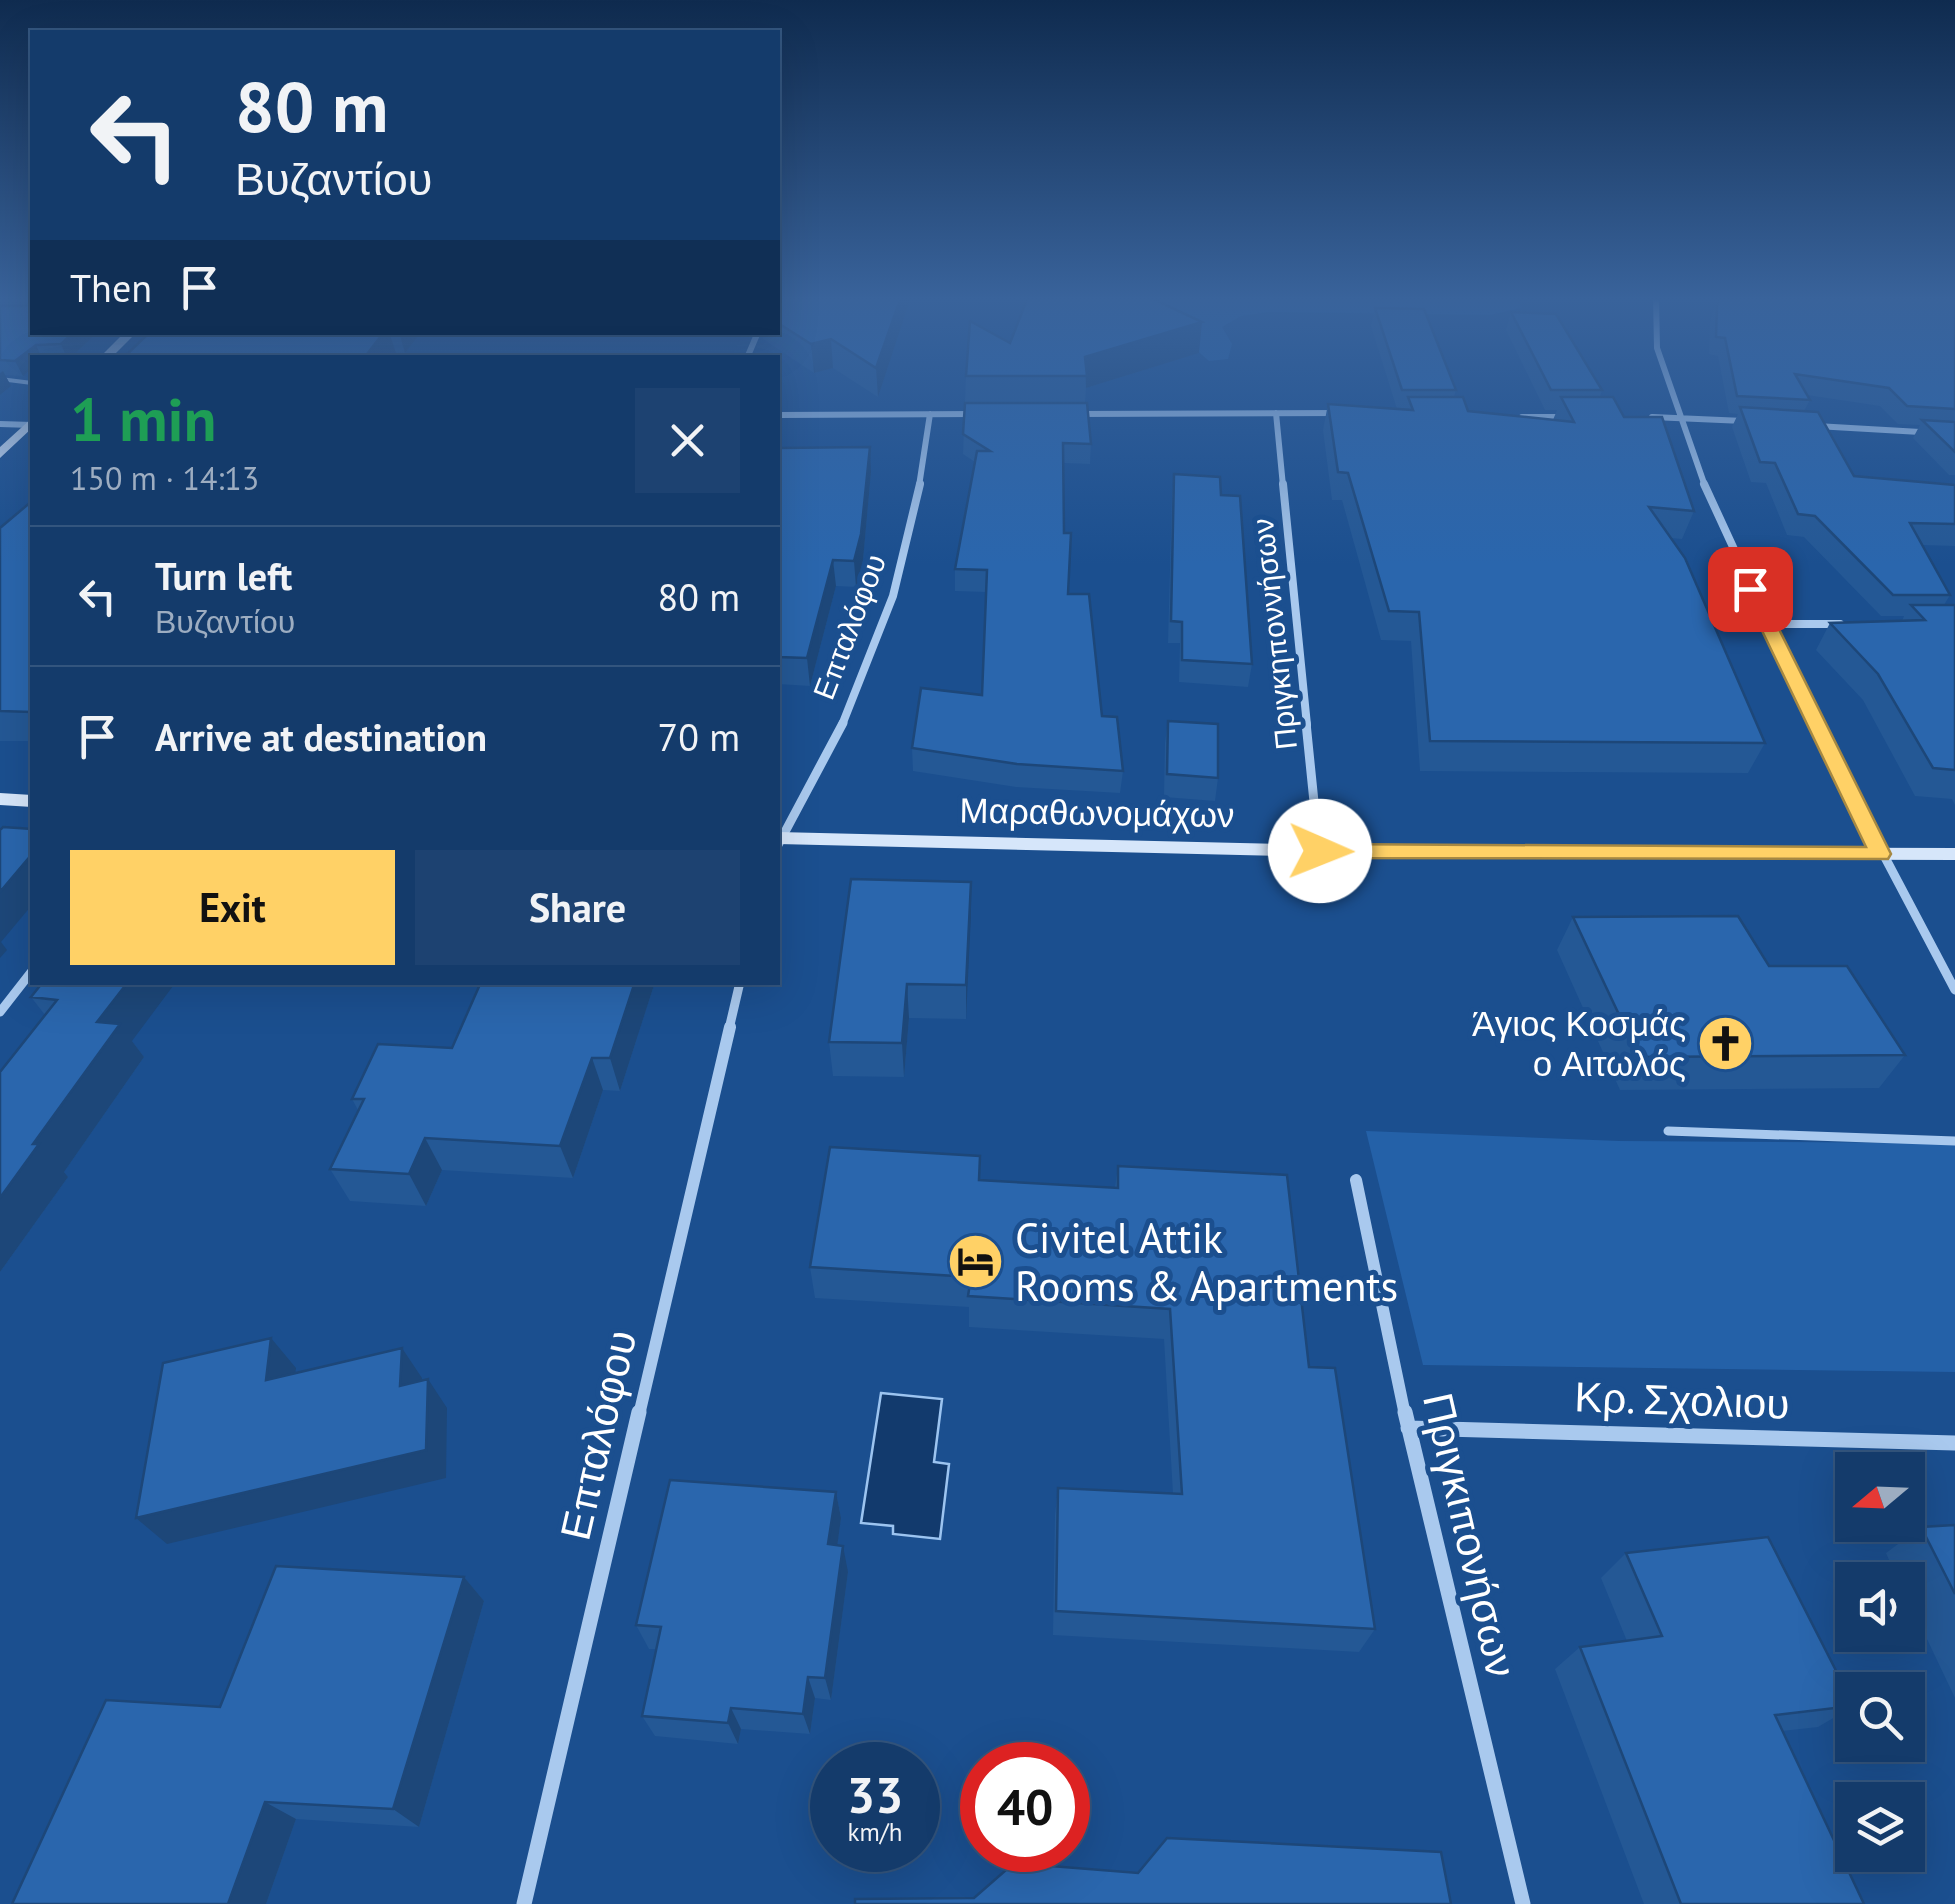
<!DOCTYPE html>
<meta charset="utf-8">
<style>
:root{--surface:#143b6b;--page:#1d4271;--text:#f1f3f6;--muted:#9dadc1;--line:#33557e;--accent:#ffd166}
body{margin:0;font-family:"PT Sans",sans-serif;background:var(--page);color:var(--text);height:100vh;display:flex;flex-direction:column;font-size:38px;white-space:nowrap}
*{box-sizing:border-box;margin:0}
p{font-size:32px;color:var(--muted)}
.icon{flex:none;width:55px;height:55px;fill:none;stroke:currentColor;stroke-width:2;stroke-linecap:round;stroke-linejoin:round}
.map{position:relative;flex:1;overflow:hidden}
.panel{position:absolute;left:30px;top:355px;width:750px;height:630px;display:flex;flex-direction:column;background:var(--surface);border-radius:0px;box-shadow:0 10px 40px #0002,0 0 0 2px var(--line)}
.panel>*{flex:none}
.banner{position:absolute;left:30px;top:30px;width:750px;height:305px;border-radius:0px;box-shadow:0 10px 40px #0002,0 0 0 2px var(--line);background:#143b6b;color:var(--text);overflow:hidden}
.needle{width:65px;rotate:251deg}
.fabs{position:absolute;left:1835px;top:1452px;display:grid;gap:20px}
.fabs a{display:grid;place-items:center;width:90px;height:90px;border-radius:0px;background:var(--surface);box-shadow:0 10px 40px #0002,0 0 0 2px var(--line);font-size:50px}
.speed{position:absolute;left:810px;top:1742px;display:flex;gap:20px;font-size:50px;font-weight:700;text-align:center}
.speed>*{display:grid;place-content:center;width:130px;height:130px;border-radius:50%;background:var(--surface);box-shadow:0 10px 40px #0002,0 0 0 2px var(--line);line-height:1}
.speed small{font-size:25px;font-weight:400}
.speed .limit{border:15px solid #d22;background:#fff;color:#111}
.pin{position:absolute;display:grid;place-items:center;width:85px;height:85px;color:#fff;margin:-42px;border-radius:20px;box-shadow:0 5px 15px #0006}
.me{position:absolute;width:110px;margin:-55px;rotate:91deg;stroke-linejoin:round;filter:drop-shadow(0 0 8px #0008)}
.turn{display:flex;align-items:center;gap:35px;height:210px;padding:0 40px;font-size:45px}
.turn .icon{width:130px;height:130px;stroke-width:2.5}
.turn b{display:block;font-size:70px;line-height:85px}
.then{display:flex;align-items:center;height:95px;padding:0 40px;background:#0003;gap:20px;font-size:38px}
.round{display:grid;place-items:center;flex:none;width:105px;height:105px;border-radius:0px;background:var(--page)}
.overview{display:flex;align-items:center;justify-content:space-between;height:170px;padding:0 40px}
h1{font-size:60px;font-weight:600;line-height:75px;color:#1e9e55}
.action{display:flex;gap:20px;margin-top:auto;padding:20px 40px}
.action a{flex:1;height:115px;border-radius:0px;background:var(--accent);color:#111;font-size:40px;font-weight:600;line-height:115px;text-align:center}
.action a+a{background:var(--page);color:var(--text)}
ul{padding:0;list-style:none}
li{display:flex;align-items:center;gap:30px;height:140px;padding:0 40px;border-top:2px solid var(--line)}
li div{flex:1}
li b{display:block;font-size:38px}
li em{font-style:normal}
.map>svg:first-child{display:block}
.green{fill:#2461a8}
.water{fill:#123a6d;stroke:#9cc4f0;stroke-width:2.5}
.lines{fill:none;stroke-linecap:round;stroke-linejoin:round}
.lane-far1{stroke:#a9c9ee;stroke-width:4}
.lane{stroke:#a9c9ee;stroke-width:9}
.street-far4{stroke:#a9c9ee;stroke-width:6}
.street-far3{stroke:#a9c9ee;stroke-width:8}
.street-far2{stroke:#a9c9ee;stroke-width:9}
.street-far1{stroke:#a9c9ee;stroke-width:12}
.street{stroke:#a9c9ee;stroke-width:15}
.secondary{fill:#d6e6fa;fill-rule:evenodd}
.wall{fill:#245895}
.shaded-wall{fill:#1d4779}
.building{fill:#2a66ad;stroke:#1d4779;stroke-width:2.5}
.route{fill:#ffd166;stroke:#a68842;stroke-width:2.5}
.labels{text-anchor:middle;stroke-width:10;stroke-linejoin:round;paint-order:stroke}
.far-street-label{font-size:30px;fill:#fff;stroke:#1b4f8f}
.street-label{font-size:35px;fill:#fff;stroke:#1b4f8f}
.poi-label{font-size:35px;fill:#fff;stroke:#1b4f8f;text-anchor:end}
.near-poi-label{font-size:42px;fill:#fff;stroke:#1b4f8f;text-anchor:start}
.near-street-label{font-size:42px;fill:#fff;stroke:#1b4f8f}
</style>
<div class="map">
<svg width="1955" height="1904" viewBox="0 0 1955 1904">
<rect width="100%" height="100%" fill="#1b4f8f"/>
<path class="green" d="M1136 297H1518L1521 308 1490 315 1269 312 1241 316 1222 327 1232 344 1228 359 1209 361Z
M1366 1131 1619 1141 1955 1143V1372L1423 1365Z"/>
<path class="water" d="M881 1393 942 1399 934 1462 949 1464 940 1539 893 1534V1526L861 1523Z"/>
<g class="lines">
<path class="lane-far1" d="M0 379 32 383"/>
<path class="lane" d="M1668 1131 1955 1141"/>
<path class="street-far4" d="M1656 297 1657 348 1705 486
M747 358 758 332
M1276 413 1283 486
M1077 414 1340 413
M778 415 975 414
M1522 417H1565
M1652 417 1744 421
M0 424 32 425
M1816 426 1955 434
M919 486 930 414"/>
<path class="street-far3" d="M1283 484 1307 725
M1704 484 1815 725
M1766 624H1840
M842 725 893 596 920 484"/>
<path class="street-far2" d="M1306 723 1319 851
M1814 723 1955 990
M778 845 843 723
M0 1012 32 971
M729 1029 740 982"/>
<path class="street-far1" d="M1356 1180 1405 1415
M639 1415 730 1027"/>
<path class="street" d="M1405 1412 1523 1904
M1408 1428 1955 1443
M524 1904 639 1412"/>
<path class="secondary" d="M125 332H137L111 358H99Z
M32 418V428L0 458V447Z
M0 793 32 795V807L0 805Z
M778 832 1367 846 1955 848V860L1367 858 778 844Z"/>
</g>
<path class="wall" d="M0 297H32L98 332 70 358H32V368L23 376 5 375 11 386 0 395Z
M778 297H911L878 397 833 368 814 373 763 339 762 332H778Z
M1718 297H1955V475H1949L1913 438 1920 425 1898 424 1880 406 1807 395 1810 400 1804 411 1854 476 1955 485V546L1922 545 1950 595 1944 605H1955V805L1952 799 1915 796 1863 700 1816 650 1830 623 1902 621 1904 616H1881L1804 537 1787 535 1766 483 1751 482 1732 427 1738 414 1729 413 1718 356 1709 354 1710 322Z
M1375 308 1456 390 1454 397 1468 411 1553 420 1557 410H1545L1506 330 1511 312 1602 390 1600 397 1624 417 1694 511 1682 539 1671 538 1765 743 1748 773 1420 771 1411 641 1381 640 1342 500H1332L1323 430 1328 404 1397 409 1371 326Z
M150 332H421L405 353H396L392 358H123Z
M1010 343 1199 353 1086 388 1085 403 1091 444 1090 464 1063 463 1064 533 1068 594 1102 716 1123 771 1120 793 1016 787 913 771 912 748 982 695 986 592 955 591V569L975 462 963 454 966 376Z
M778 448 871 472 863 560 856 587 836 586 810 686 778 684Z
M1174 474 1221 495 1252 664 1248 687 1179 682 1180 643H1168L1172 495Z
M32 501V741H0V528Z
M1168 721 1218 778 1215 801 1164 797 1165 743Z
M971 882 966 1019 909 1018 904 1077 833 1076 829 1042Z
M1573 917 1769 966 1905 1055 1879 1088 1620 1090 1557 950Z
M43 982 132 1041 144 1057 64 1172 68 1177 0 1272V1072L45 1015 31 997Z
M437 982H655L620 1091 603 1090 573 1178 442 1170 426 1206 350 1201 330 1169 358 1110 352 1099 452 1048 480 985Z
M980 1156V1180L1115 1188 1118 1166 1309 1367 1375 1629 1359 1652 1053 1635 1055 1515 1058 1488 1173 1494 1164 1339 969 1327V1307L815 1298 810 1267Z
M836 1492 841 1518 837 1546 848 1572 831 1700 815 1698 810 1734 741 1729 738 1744 655 1736 642 1716 656 1649H649L636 1625Z
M1955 1525V1698L1908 1599V1580H1898L1886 1553 1921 1527Z
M1626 1553 1852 1702V1707L1818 1727 1782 1731 1864 1904H1644L1555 1669 1580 1647 1627 1641 1601 1578Z
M464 1577 484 1601 419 1827 296 1819 266 1904 220 1707Z"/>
<path class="shaded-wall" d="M901 297H911L878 397 876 368Z
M1202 322 1199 353 1086 388 1085 357Z
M74 332H98L70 358H67L61 344Z
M384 332H389L396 353 392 358H364Z
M399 332H421L405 353Z
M831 339 833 368 814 373 811 344Z
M36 345 42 358H32V368L23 376 15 361Z
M3 371 11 386 0 395V373Z
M870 447 871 472 863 560 856 587 854 561Z
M833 560 836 586 810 686 807 658Z
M32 854V905L1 942 7 950 0 958V892Z
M971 882V915L966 1019V985Z
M128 982H176L132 1041 144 1057 64 1172 68 1177 0 1272V1198L33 1144 97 1022Z
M635 982H655L620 1091 610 1058Z
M907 984 909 1018 904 1077 902 1043Z
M592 1058 603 1090 573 1178 560 1146Z
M425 1138 442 1170 426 1206 409 1174Z
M271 1338 296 1368 291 1409 266 1380Z
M402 1348 422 1378 420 1415 400 1386Z
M428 1379 447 1408 446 1478 167 1544 136 1518Z
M836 1492 841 1518 834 1570 828 1544Z
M843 1546 848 1572 831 1700 825 1678Z
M464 1577 484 1601 419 1827 393 1809Z
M808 1677 815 1698 810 1734 803 1714Z
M731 1708 741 1729 738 1744 728 1723Z
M265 1802 296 1819 266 1904H228Z"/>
<path class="building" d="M28 297H32V332H74L61 344 36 345 15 361 0 360V306H26L32 301Z
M778 297H901L876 368 831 339 811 344 778 323Z
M1028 297H1149L1202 322 1085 357 1087 376H966L970 321 1010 343Z
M1720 297H1955V409L1907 406 1889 388 1795 374 1810 400 1737 396 1725 338 1716 337 1717 305Z
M1375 308 1424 309 1456 390H1402Z
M1511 312 1556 314 1602 390H1551Z
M150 332H384L364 358H123Z
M1408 397H1463L1468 411 1574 422 1561 397H1613L1624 417H1662L1694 511 1649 507 1685 558 1765 743 1430 741 1419 612 1389 611 1348 473 1338 472 1328 404 1413 410Z
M965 403H1087L1091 444 1063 443 1064 533H1071L1068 594H1089L1102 716 1117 717 1123 771 1017 764 912 748 921 688 982 695 987 570 955 569 977 451H990L963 434Z
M1740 407 1818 412 1854 476 1955 485V524L1910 523 1950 595H1893L1815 516 1798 514 1775 463 1760 462Z
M1922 420 1955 422V452Z
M870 447 861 534 854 561 833 560 807 658 778 657V448Z
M1174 474 1220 477 1221 495 1240 496 1252 664 1182 660V622L1171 621Z
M32 501V712L0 711V528Z
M1911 605H1955V770L1933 768 1878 674 1830 623 1925 620Z
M1168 721 1218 724V778L1167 774Z
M3 827 32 829V854L0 892V830Z
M851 879 971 882 966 985 907 984 902 1043 829 1042Z
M1738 916 1769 966H1847L1905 1055 1639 1057 1573 917Z
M43 982H128L97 1022 120 1024 33 1144H39L0 1198V1072L57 1000 31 997Z
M481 982H635L610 1058H592L560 1146 425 1138 409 1174 330 1169 364 1099H352L378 1044 452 1048Z
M830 1147 980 1156 979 1180 1118 1188V1166L1287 1175 1309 1367 1335 1368 1375 1629 1056 1611 1058 1488 1182 1494 1170 1309 968 1296 971 1277 810 1267Z
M271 1338 266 1380 402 1348 400 1386 428 1379 426 1450 136 1518 163 1363Z
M670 1480 836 1492 828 1544 843 1546 825 1678 808 1677 803 1714 731 1708 728 1723 642 1716 661 1627 636 1625Z
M1955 1525V1594L1921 1527Z
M1768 1537 1852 1702V1706L1775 1715 1864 1904H1681L1580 1647 1662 1636 1626 1553Z
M276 1566 464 1577 393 1809 265 1802 228 1904H12L106 1700 220 1707Z
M1167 1838 1441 1852 1451 1904H855V1899L974 1898 1014 1863 1138 1873Z"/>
<linearGradient id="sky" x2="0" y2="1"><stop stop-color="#0f2b4f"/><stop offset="0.53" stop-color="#39639b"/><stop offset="1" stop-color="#39639b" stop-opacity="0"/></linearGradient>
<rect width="1955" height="564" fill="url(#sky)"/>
<path class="route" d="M1744 586 1759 589 1891 854 1888 859 1320 858 1309 851 1320 844 1866 847 1742 589Z"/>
<defs>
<symbol id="church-disc" viewBox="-11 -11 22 22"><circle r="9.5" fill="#ffd166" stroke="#1b4f8f"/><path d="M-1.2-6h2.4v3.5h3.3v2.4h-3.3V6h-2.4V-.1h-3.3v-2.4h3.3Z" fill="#111"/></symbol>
<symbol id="hotel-disc" viewBox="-11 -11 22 22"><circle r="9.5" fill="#ffd166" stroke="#1b4f8f"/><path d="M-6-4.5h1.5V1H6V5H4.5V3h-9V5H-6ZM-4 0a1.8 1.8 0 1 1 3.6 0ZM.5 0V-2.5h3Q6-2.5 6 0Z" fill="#111"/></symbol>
</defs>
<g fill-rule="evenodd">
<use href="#church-disc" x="1694" y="1012" width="63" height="63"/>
<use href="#hotel-disc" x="944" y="1230" width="63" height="63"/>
</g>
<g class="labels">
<g class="far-street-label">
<text transform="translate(850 627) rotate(-69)" y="10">Επταλόφου</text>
<text transform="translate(1275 634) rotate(-96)" y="10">Πριγκηποννήσων</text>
</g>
<g class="street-label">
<text transform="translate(1097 813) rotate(1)" y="12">Μαραθωνομάχων</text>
</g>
<g class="poi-label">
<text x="1686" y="1036">Άγιος Κοσμάς<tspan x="1686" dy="40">ο Αιτωλός</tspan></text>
</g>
<g class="near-poi-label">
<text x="1015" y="1253">Civitel Attik<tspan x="1015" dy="48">Rooms &amp; Apartments</tspan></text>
</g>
<g class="near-street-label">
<text transform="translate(1682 1400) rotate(2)" y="15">Κρ. Σχολιου</text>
<text transform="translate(598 1435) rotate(-77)" y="15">Επταλόφου</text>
<text transform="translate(1470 1535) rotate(77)" y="15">Πριγκιπονήσων</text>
</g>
</g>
</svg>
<div class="fabs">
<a><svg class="needle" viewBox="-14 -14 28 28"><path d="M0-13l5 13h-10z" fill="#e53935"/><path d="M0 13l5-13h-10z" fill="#9dadc1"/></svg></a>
<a><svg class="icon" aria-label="sound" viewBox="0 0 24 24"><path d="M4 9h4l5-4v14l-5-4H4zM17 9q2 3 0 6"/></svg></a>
<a><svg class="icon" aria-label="search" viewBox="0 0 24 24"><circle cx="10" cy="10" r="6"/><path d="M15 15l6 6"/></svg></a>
<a><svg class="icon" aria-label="layers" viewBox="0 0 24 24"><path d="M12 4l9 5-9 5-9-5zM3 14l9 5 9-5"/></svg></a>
</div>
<div class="speed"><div>33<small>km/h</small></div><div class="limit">40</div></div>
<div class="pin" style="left:1750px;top:589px;background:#d93025"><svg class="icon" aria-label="arrive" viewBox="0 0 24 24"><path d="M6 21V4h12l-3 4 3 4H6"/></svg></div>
<svg class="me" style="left:1320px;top:851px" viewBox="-20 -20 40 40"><circle r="19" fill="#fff"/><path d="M0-13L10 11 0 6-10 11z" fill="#ffd166"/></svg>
<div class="banner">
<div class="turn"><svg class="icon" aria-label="left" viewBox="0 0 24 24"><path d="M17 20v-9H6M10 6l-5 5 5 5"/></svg><div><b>80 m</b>Βυζαντίου</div></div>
<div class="then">Then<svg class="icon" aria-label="arrive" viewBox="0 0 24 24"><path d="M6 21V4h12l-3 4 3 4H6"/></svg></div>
</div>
<section class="panel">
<div class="overview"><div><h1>1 min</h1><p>150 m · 14:13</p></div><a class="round"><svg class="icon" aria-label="close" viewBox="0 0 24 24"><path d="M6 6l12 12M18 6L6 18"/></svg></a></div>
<ul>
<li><svg class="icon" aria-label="left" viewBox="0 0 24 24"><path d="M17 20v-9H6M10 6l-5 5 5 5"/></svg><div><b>Turn left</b><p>Βυζαντίου</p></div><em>80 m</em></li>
<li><svg class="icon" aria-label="arrive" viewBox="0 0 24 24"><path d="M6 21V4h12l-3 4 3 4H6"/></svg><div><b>Arrive at destination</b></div><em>70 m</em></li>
</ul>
<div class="action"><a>Exit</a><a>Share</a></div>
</section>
</div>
